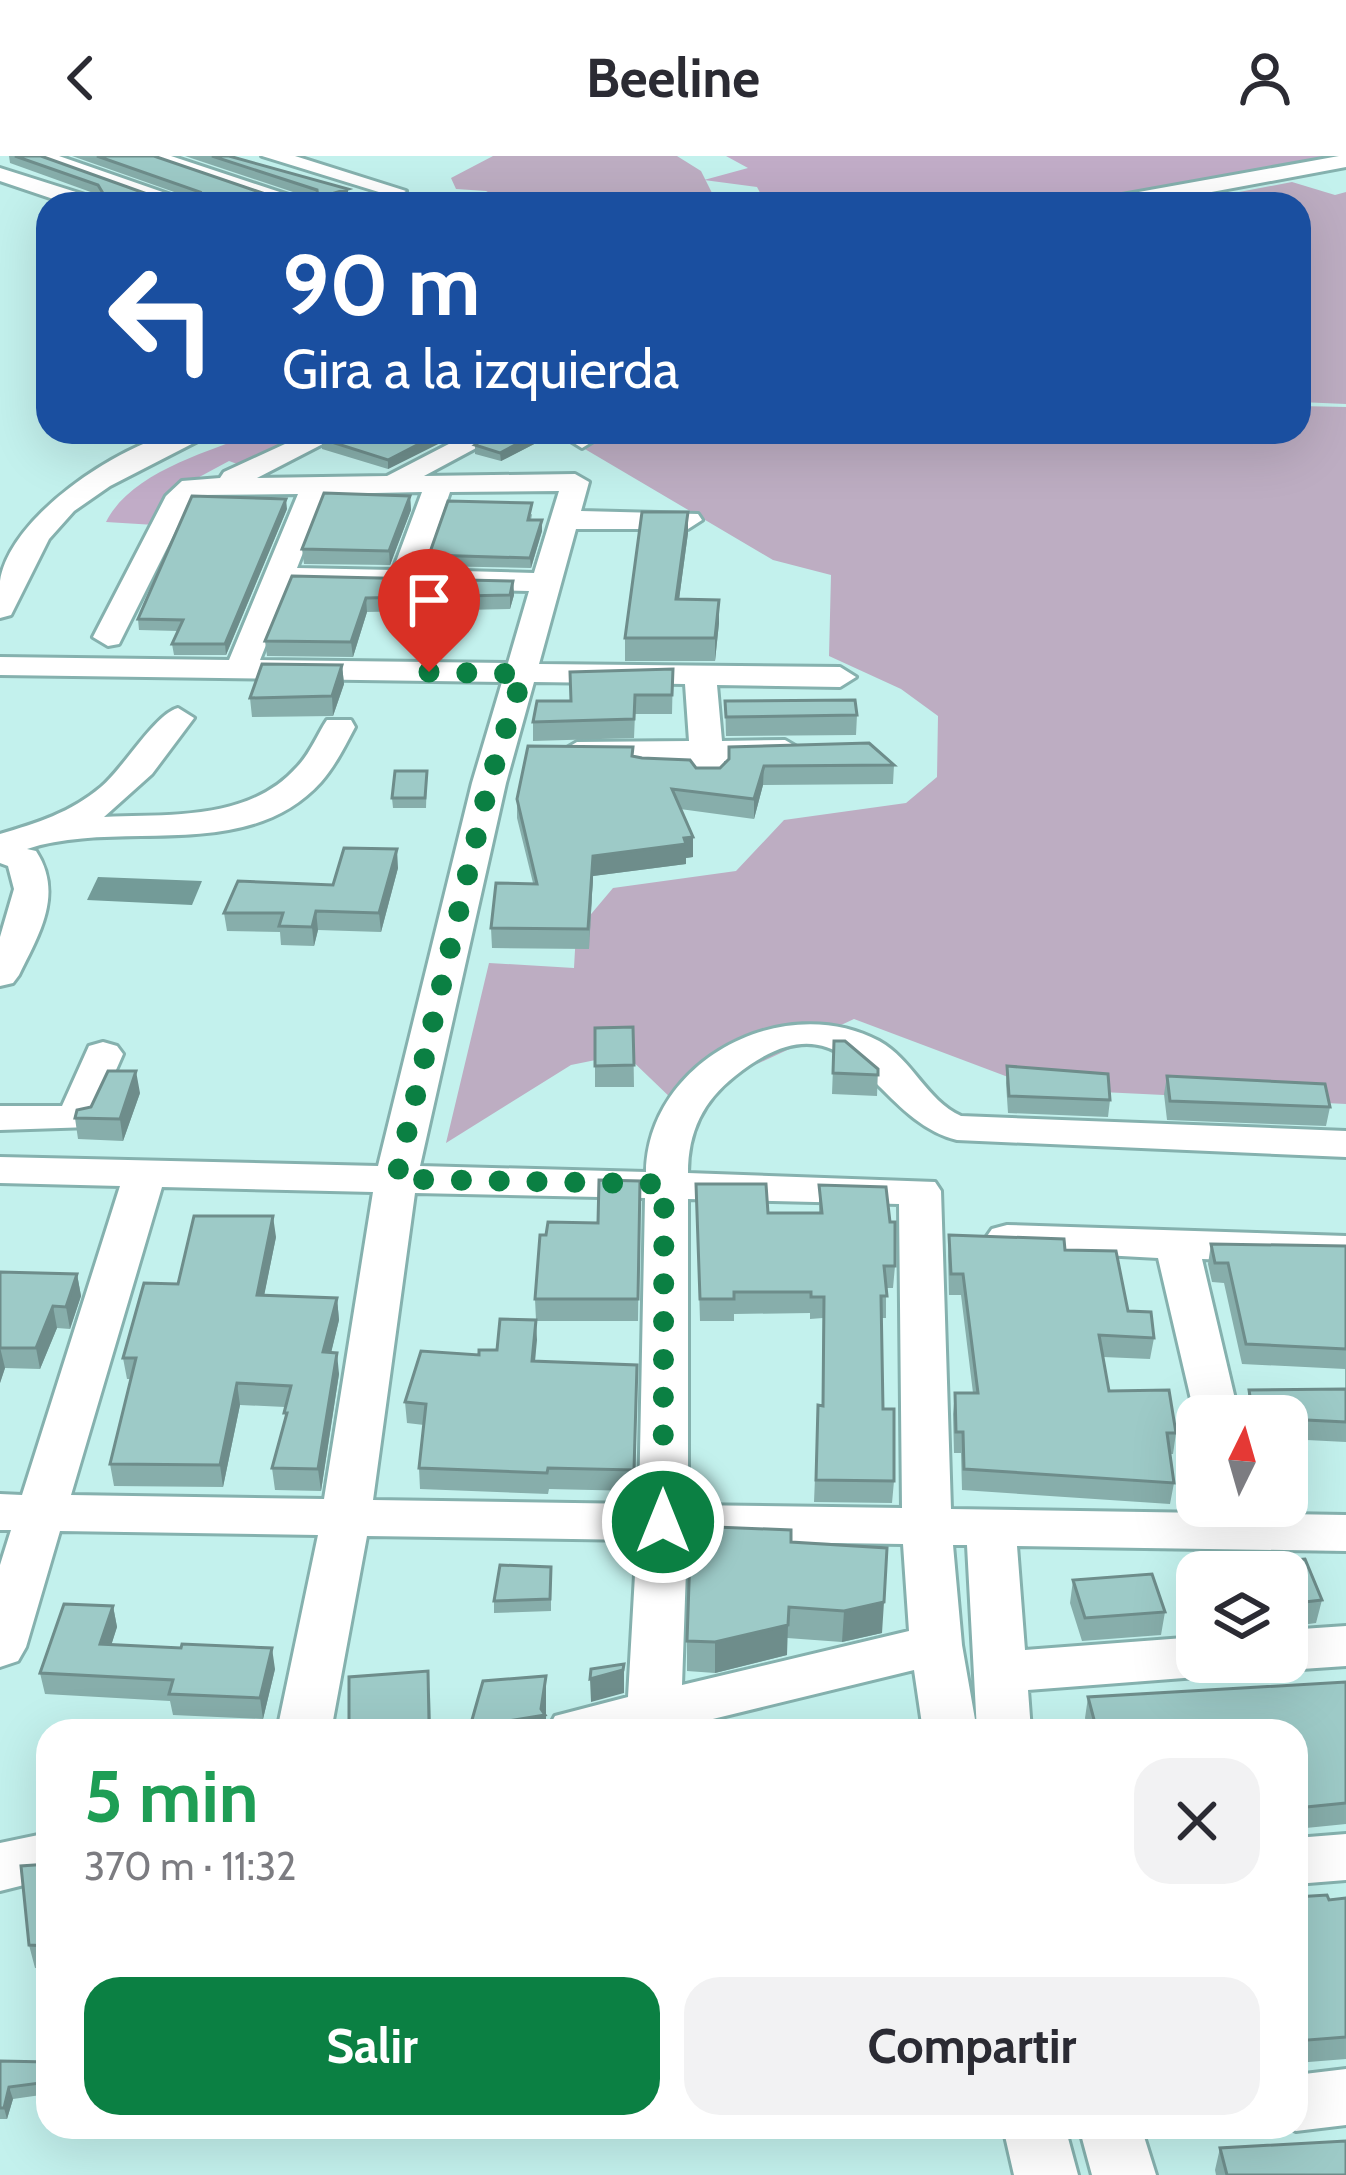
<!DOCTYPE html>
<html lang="es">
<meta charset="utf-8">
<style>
:root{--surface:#fff;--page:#f2f2f3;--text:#2b2b33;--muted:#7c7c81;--accent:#0b8043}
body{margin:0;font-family:Cabin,sans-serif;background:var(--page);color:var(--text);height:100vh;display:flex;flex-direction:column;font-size:45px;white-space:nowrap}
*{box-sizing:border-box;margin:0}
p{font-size:39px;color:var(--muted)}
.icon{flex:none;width:66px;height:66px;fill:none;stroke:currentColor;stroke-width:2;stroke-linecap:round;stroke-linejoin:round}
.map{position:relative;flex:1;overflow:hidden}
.side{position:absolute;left:36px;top:1563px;width:1272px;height:420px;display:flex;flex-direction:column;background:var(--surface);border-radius:36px;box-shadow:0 12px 48px #0002}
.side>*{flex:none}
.guide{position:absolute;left:36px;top:36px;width:1275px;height:252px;border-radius:36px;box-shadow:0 12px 48px #0002;background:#1a4fa0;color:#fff;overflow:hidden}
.needle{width:78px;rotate:5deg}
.fabs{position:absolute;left:1176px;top:1239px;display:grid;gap:24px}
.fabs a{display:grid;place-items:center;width:132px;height:132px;border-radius:24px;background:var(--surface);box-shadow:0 12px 48px #0002;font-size:60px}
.pin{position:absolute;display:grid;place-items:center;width:102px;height:102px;color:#fff;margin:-123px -51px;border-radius:50% 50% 50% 0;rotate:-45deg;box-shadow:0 0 12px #0007}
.pin .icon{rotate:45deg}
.me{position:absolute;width:132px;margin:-66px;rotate:0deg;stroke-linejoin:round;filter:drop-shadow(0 0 9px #0008)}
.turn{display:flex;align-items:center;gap:42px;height:252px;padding:0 48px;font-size:54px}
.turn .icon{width:156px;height:156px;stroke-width:2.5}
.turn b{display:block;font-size:84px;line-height:102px}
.round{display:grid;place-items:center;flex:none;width:126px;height:126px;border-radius:36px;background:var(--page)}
.overview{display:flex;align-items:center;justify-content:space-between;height:204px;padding:0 48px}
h1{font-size:72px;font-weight:700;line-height:90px;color:#1e9e55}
.button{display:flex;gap:24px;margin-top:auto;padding:24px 48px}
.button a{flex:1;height:138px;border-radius:36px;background:var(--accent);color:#fff;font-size:48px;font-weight:700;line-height:138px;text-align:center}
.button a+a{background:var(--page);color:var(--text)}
header{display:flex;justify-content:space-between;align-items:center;height:156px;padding:0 48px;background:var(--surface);font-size:54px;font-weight:700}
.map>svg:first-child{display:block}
.green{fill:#bdadc2}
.forest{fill:#c1acc7}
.water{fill:#739b98}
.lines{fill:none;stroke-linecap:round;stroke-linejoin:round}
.minor-casing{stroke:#85b1ae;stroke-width:6}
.minor{fill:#fff;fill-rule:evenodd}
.wall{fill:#87aeab}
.shaded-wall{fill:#6e8d8b}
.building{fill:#9dcac7;stroke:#6e8d8b;stroke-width:3}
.route{stroke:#0b8043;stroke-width:21;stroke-dasharray:0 37.8}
</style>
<header><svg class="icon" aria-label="back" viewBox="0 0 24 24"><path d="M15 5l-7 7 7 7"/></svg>Beeline<svg class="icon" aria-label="person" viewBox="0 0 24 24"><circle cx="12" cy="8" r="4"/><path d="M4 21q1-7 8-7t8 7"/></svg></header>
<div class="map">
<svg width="1346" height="2019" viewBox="0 0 1346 2019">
<rect width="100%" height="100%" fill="#c3f1ed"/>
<path class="green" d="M493 0H677L701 15 716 45 511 48 486 35 456 33 451 22Z
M1292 26 1335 39 1346 36V248L1299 246V48H1176Z
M1299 250 1346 251V948L1040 933 854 863 675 946 625 898 571 909 446 987 489 807 574 812 576 776 613 732 736 715 784 664 906 647 937 621 938 560 901 533 829 500 831 419 773 404 556 276H1299Z"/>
<path class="forest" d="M726 0H1346L1111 48H766L757 31 704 24 748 12Z
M258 276H313L240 309 229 305 190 326 155 369 106 366C131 316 208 296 258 276Z"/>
<path class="water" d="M98 721 202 725 192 749 87 744Z"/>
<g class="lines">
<defs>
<path id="minor" d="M28 0H59L197 48H164Z
M139 0H171L316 48H282Z
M262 0H295L406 35 395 41Z
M1339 0H1346V11L1147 48H1100L1111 41Z
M0 12 98 43 101 48H68L0 25Z
M215 276 110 330 74 355 49 383 11 459 0 462C0 450 0 437 0 425 10 360 118 290 178 276 189 274 204 276 215 276Z
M311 276H346L257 322 387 320 472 276H506L424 320 575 318 589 326 581 355 698 358 702 364 688 373H576L539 508 840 511 856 521 840 531 717 529 722 585 785 584 802 594 785 604 724 605 725 619 720 626H696L690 605 577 606 560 596 577 586 689 585 685 528 534 526 506 627 420 1010 646 1016C648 905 784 834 879 885 913 904 926 944 961 960L1346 975V1001L957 984C870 963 851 827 735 920 703 945 688 976 688 1017L935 1026 941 1035 951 1353 1346 1359V1395L1017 1390 1025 1494 1197 1481V1506H1220L1215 1515 1197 1521 1028 1534 1031 1575H977L967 1389H953L962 1489 977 1575H923L914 1514 680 1571V1575H547L555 1560 628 1541 637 1384 367 1380 331 1575H277L318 1379 60 1375 26 1491 18 1505 0 1511V1409L11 1374H0V1338L22 1339 120 1030 0 1027V1001L378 1010 472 627 502 526 0 519V501L229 504 298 338 199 339 188 350 119 488 108 490 93 481 166 340 182 325 220 322 224 316ZM559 335 534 417 423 414 450 336ZM422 336 393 414 297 412 326 338ZM290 429 529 435 508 507 260 504ZM162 1031 373 1036 324 1343 71 1339ZM415 1037 645 1042 639 1348 373 1344ZM688 1043 899 1048 902 1352 688 1349ZM687 1385 903 1388 909 1475 682 1529Z
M556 276H588L595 284 582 292Z
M178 552 194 562 152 618 104 661C170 658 249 665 297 611 310 598 317 579 327 564H351L355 571C345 590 335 610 321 626 246 709 120 662 27 693L36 695C64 738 39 778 19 819L13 827 0 830V781L14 733 8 710 0 707V678C37 667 70 657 101 631 123 613 155 558 178 552Z
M103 886 117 890 123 898 91 971 0 974V950H62L89 890Z
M1007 1069 1346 1080V1108L1202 1103 1239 1260H1197V1269L1158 1102 992 1093 985 1083 992 1073Z
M1346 1470V1510L1287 1514 1267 1506H1287V1474Z
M48 1677V1723L0 1735V1687Z
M1346 1678V1724L1296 1728V1682Z
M1346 1913V1969L1296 1975 1286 1971H1296V1919Z
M1003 1971H1065L1078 2019H1014Z
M1079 1971H1141L1156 2019H1092Z"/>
</defs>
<use href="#minor" class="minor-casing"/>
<use href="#minor" class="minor"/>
</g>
<path class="wall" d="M9 0H41L161 43H194L72 0H154L280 43 317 44 185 0H229L348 42 330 48H105L99 39 10 7Z
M462 276 388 313 322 293V283Z
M540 276V285L501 305 475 298V289Z
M410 340 411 354 390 409 304 408 302 393Z
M287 353 226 499H174L172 488 178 475 139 474 138 463Z
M688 356V377L679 443 719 467 715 505H625V482Z
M532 358 531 364 542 375 531 412 429 410V399Z
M292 420 513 425 514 439 510 453 367 456 353 501 267 500 265 485Z
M342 509 344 528 333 560 252 561 250 542Z
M673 513 672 558H635L634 582 533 585V566L571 545Z
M725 545 857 559 856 579 726 580Z
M632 600 696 612 894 609 893 628 763 629 754 663 680 653 693 701 686 702V708L593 720 589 793 492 792 491 772 533 727 517 662V643Z
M427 615 426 652H393L392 642Z
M398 712 381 776 318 774 314 790 281 789 280 776 227 775 224 757Z
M633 871 634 931H595V910Z
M834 885 878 913 877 940 832 938Z
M1007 910 1110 944 1108 961 1008 957 1006 927Z
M1167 920 1330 951 1326 970 1167 964 1164 938Z
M140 937 123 985 78 983 75 962Z
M640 1025 638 1165H536L535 1206 637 1209 635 1335 549 1333 548 1338 420 1333 419 1312 424 1269 407 1267 405 1246 479 1199 497 1194 536 1164 535 1143 546 1079 598 1067Z
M696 1028 768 1057H819V1029L895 1110 893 1132H886V1162H881L883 1253 894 1325 892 1347 814 1346 818 1249 822 1250 823 1162 810 1163V1157L734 1158V1165H700Z
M949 1079 1065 1094 1154 1182 1150 1203 1103 1201 1109 1235 1176 1277 1173 1298H1170L1174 1327 1170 1348 962 1334 961 1297H954L953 1258 955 1237H973L961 1139H949L948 1100Z
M276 1081 264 1139 337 1142 339 1164 331 1196 339 1218 321 1335 275 1334 272 1312 285 1266V1251L240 1249 223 1331 114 1330 110 1308 130 1223H127L123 1202Z
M1211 1088 1346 1090V1286L1287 1283V1260H1246L1245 1254 1249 1234 1345 1233V1213L1242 1208 1224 1127 1212 1126 1208 1108Z
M0 1116 77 1118 81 1140 70 1173 57 1172 40 1213 5 1212 0 1227Z
M791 1386 882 1477 842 1486 787 1482V1499L715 1517 687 1515V1485Z
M1305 1403 1322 1444 1316 1467 1287 1471V1416H1226L1227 1409Z
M551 1411V1455L494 1457V1445Z
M1073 1424 1165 1456 1161 1479 1082 1485 1070 1447Z
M113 1450 117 1471 111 1489 275 1513 263 1563 173 1559 170 1545 45 1538 40 1517Z
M349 1521 430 1538 431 1575H349Z
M1346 1526V1668L1296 1673V1575H1088L1085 1562 1088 1541Z
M48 1708V1812H35L29 1789Z
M1296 1741 1329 1744 1346 1742V1903L1296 1907Z
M0 1905 48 1906V1938L13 1943 7 1963H0Z
M1220 1992 1346 2019H1216L1215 2014Z"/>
<path class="shaded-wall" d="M348 33V42L329 48H319L318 42Z
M442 276H462L388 313V304Z
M540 276V285L501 305 500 297Z
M410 340 411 354 390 409 389 395Z
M286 343 287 353 226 499 225 488Z
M688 356V377L676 466V443Z
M542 364V375L531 412 530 402Z
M513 425 514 439 510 453V439Z
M366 442 367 456 353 501 351 486Z
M719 444V467L715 505V482Z
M342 509 344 528 333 560 332 540Z
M764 610 763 629 754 663V643Z
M693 681V701L686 702V708L593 720 589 793 593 700Z
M397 693 398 712 381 776 379 757Z
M316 755 318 774 314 790 312 771Z
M136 915 140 937 123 985 120 963Z
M273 1060 276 1081 260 1160 257 1139Z
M77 1118 81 1140 70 1173 66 1151Z
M337 1142 339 1164 326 1218 323 1196Z
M53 1150 57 1172 40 1213 36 1192Z
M536 1164 537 1184 533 1226 532 1205Z
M0 1191 5 1212 0 1227Z
M337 1197 339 1218 321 1335 318 1313Z
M237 1227 240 1249 223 1331 220 1309Z
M884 1446 882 1477 842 1486 844 1455Z
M113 1450 117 1471 105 1509 100 1488Z
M788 1469 787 1499 715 1517V1486Z
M272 1492 275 1513 263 1563 260 1542Z
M624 1508V1537L591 1546 590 1523Z
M546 1520V1575H471L470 1571 541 1553Z
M9 1931 13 1943 7 1963 4 1952Z"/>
<path class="building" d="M15 0H41L161 43H196L200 36 97 0H154L280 43H315L330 48H136L104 39 98 29Z
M212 0H229L348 33 318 42 317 34Z
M337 276H442L388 304 322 283Z
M496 276H540L500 297 475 289Z
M324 337 410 340 389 395 302 393Z
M192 340 286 343 225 488H172L183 464 138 463Z
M448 345 532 347 528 364H542L530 402 429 399Z
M642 356H688L676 443 719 444 715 482H625Z
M292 420 513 425 510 439 366 442 351 486 265 485Z
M262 508 342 509 332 540 250 542Z
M673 513 672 539H635L634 563 533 566 537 545H571L570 516Z
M855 544 857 559 726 561 725 545Z
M869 587 894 609 764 610 754 643 672 633 693 681 684 682 686 688 593 700 588 773 491 772 496 727 537 728 517 643 528 590 633 591 632 600 642 602 690 604 696 612H720L729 603V591Z
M395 615H427L425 642H392Z
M344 692 397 693 379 757 316 755 312 771 279 770 283 757H224L238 725 333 729Z
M633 871 634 909 595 910V872Z
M834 885H845L878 913V919L833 917Z
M1007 910 1108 918 1110 944 1009 940Z
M108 915H136L120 963 75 962 77 954 91 951Z
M1167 920 1325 928 1330 951 1170 945Z
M599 1024 640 1025 638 1143H535L540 1079H546L548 1066 598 1067Z
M696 1028H766L768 1057H822L819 1029 886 1031 890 1066H895V1110H884L887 1140H881L883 1253H894V1325L816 1324 818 1249 823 1250 824 1141H811V1136H734V1143H700Z
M194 1060H273L257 1139 337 1142 323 1196 337 1197 318 1313 272 1312 287 1257H284L291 1230 237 1227 220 1309 110 1308 136 1202H123L144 1127 178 1128Z
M949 1079 1064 1083 1065 1094 1116 1095 1128 1155 1151 1156 1154 1182 1099 1179 1109 1235 1169 1234 1176 1277H1167L1174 1327 964 1313 963 1276H956L955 1237H978L963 1118H951Z
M1211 1088 1346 1090V1193L1246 1188 1228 1107H1215Z
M0 1116 77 1118 66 1151 53 1150 36 1192H0Z
M500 1163 536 1164 532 1205 637 1209 634 1314 548 1312 547 1317 419 1312 426 1248 405 1246 421 1195 479 1199V1194H497Z
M1346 1233V1266L1287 1263V1260H1253L1249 1234Z
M691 1370 791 1374V1386L887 1392 884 1446 844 1455 789 1451 788 1469 715 1486 687 1485Z
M1305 1403 1322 1444 1287 1448V1416H1230L1227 1409Z
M500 1409 551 1411 550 1443 494 1445Z
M1152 1418 1165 1456 1085 1462 1073 1424Z
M64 1448 113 1450 100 1488 181 1492 182 1488 272 1492 260 1542 169 1538 173 1524 40 1517Z
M624 1508 623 1514 590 1523 591 1513Z
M428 1515 429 1565 349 1571V1521Z
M546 1520 541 1553 545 1559 470 1571 483 1525Z
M1346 1526V1647L1296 1652V1575H1097L1088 1541Z
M48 1708V1790L29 1789 21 1710Z
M1327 1739 1329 1744 1346 1742V1881L1296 1885V1741Z
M0 1905 48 1906V1926L9 1931 4 1952H0Z
M1346 1985V2019H1227L1220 1992Z"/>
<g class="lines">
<path class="route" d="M429 516 523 518 489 627 396 1023 664 1028 663 1366"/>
</g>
</svg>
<div class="fabs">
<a><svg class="needle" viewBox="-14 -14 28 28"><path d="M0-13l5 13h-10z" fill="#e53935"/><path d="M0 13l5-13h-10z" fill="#7c7c81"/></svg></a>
<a><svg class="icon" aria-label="layers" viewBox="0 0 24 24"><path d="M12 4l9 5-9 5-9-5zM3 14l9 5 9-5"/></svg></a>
</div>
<div class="pin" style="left:429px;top:516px;background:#d93025"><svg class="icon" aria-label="arrive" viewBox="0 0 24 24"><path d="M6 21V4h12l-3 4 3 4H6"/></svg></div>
<svg class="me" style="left:663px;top:1366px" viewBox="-20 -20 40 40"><circle r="17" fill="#0b8043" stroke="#fff" stroke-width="3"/><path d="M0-11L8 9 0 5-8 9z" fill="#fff"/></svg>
<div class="guide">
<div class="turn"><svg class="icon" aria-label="left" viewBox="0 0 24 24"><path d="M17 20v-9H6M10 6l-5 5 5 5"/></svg><div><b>90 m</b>Gira a la izquierda</div></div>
</div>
<section class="side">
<div class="overview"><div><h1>5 min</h1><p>370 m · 11:32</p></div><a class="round"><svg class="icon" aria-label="close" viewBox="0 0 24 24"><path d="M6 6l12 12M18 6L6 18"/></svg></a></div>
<div class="button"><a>Salir</a><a>Compartir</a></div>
</section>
</div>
